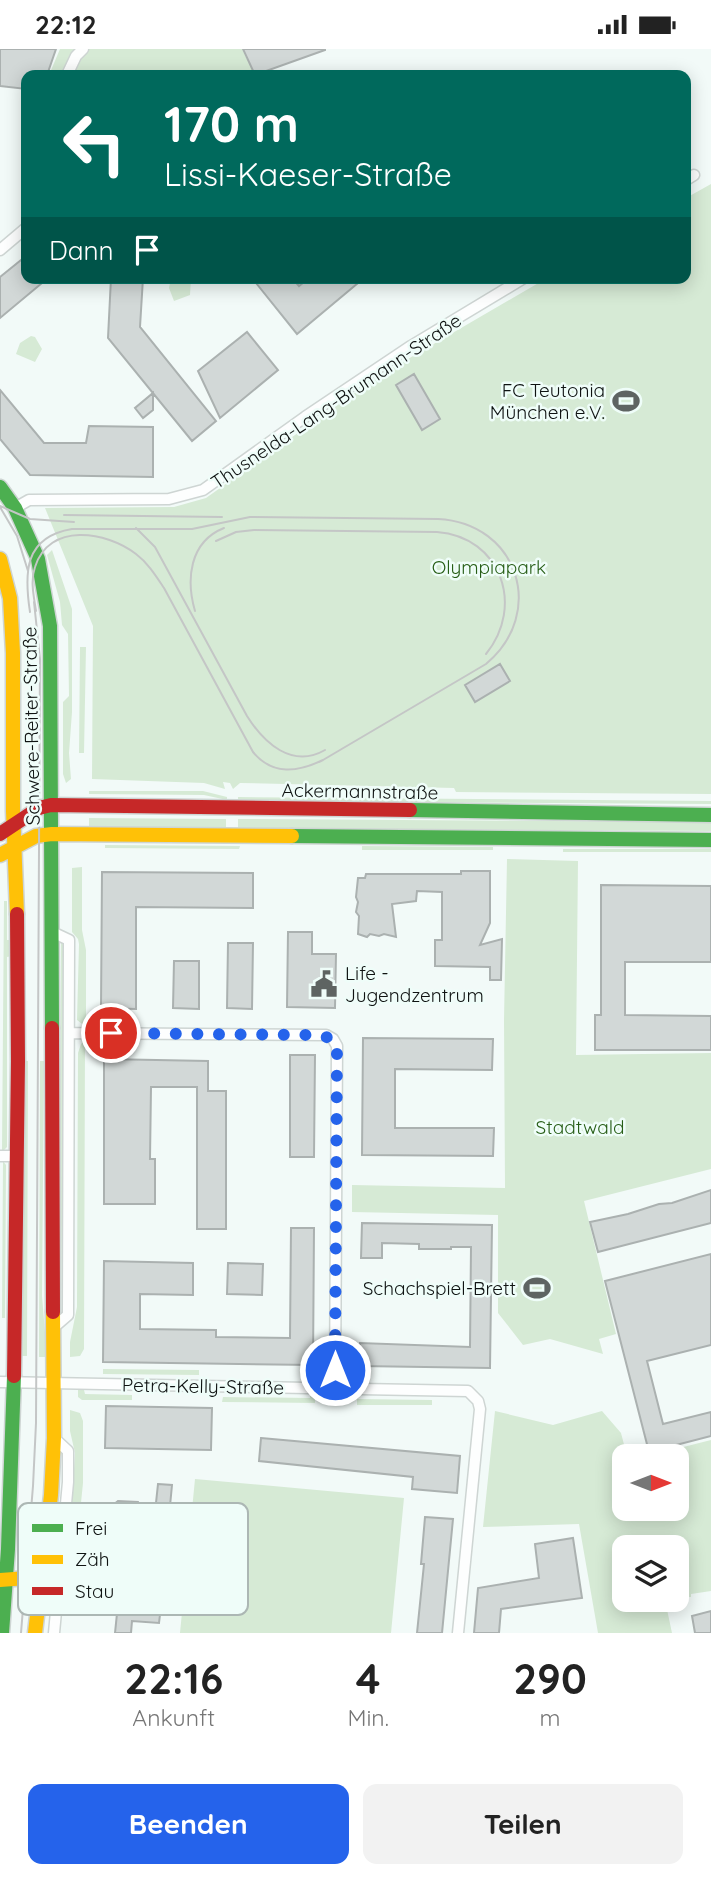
<!DOCTYPE html>
<html lang="de">
<meta charset="utf-8">
<style>
:root{--surface:#fff;--page:#f2f2f2;--text:#222;--muted:#767676;--accent:#2563eb}
body{margin:0;font-family:Quicksand,sans-serif;background:var(--page);color:var(--text);height:100vh;display:flex;flex-direction:column;font-size:26px;white-space:nowrap}
*{box-sizing:border-box;margin:0}
p{font-size:23px;color:var(--muted)}
.icon{flex:none;width:38px;height:38px;fill:none;stroke:currentColor;stroke-width:2;stroke-linecap:round;stroke-linejoin:round}
.map{position:relative;height:1584px;overflow:hidden}
.drawer{display:flex;flex-direction:column;background:var(--surface);flex:1}
.drawer>*{flex:none}
.hud{position:absolute;left:21px;top:21px;width:670px;height:214px;border-radius:14px;box-shadow:0 4px 18px #0003;background:#00695c;color:#fff;overflow:hidden}
.needle{width:46px;rotate:90deg}
.controls{position:absolute;left:612px;top:1395px;display:grid;gap:14px}
.controls a{display:grid;place-items:center;width:77px;height:77px;border-radius:14px;background:var(--surface);box-shadow:0 4px 18px #0003;font-size:35px}
.pin{position:absolute;display:grid;place-items:center;width:60px;height:60px;color:#fff;margin:-30px;border:4px solid #fff;border-radius:50%;box-shadow:0 2px 7px #0007}
.me{position:absolute;width:77px;margin:-38px;rotate:0deg;stroke-linejoin:round;filter:drop-shadow(0 0 5px #0008)}
.turn{display:flex;align-items:center;gap:24px;height:147px;padding:0 28px;font-size:32px}
.turn .icon{width:91px;height:91px;stroke-width:2.5}
.turn b{display:block;font-size:49px;line-height:60px}
.then{display:flex;align-items:center;height:66px;padding:0 28px;background:#0003;gap:14px;font-size:26px}
.eta{display:flex;justify-content:space-evenly;align-items:center;height:119px;text-align:center}
.eta b{font-size:42px;font-weight:700;line-height:49px}
.cta{display:flex;gap:14px;margin-top:auto;padding:14px 28px}
.cta a{flex:1;height:80px;border-radius:14px;background:var(--accent);color:#fff;font-size:28px;font-weight:700;line-height:80px;text-align:center}
.cta a+a{background:var(--page);color:var(--text)}
.status{display:flex;justify-content:space-between;align-items:center;height:49px;padding:0 35px;background:var(--surface);direction:ltr}
.status svg{height:19px;fill:currentColor}
.map>svg:first-child{display:block}
.green{fill:#d6ead5}
.building{fill:#d2d8d7;stroke:#abb1b0;stroke-width:2}
.lines{fill:none;stroke-linecap:round;stroke-linejoin:round}
.street-casing{stroke:#ced5d3;stroke-width:13}
.fast-casing{stroke:#ced5d3;stroke-width:17}
.slow-casing{stroke:#ced5d3;stroke-width:17}
.jam-casing{stroke:#ced5d3;stroke-width:17}
.street{stroke:#fdfefe;stroke-width:10}
.fast{stroke:#4caf50;stroke-width:14}
.slow{stroke:#ffc107;stroke-width:14}
.jam{stroke:#c62828;stroke-width:14}
.tram{stroke:#c4c6c6;stroke-width:2}
.route{stroke:#2563eb;stroke-width:12;stroke-dasharray:0 21.6}
.labels{text-anchor:middle;stroke-width:5;stroke-linejoin:round;paint-order:stroke}
.poi-label{font-size:19px;fill:#0f1312;stroke:#effdf9;text-anchor:end}
.street-label{font-size:19px;fill:#0f1312;stroke:#effdf9}
.park-label{font-size:19px;fill:#265d15;stroke:#effdf9}
.key{fill:#effdf9;stroke:#acb7b4;stroke-width:2}
.key-label{font-size:19px;fill:#0f1312}
</style>
<div class="status"><b>22:12</b><svg viewBox="0 0 49 12"><path d="M0 12V9h3v3zM5 12V6h3v6zM10 12V3h3v9zM15 12V0h3v12zM26 1h20v11H26zM47 4h2v5h-2z"/></svg></div>
<div class="map">
<svg width="711" height="1584" viewBox="0 0 711 1584">
<rect width="100%" height="100%" fill="#f2faf8"/>
<path class="green" d="M60 0H242L255 26H49Z
M711 135V745L456 743 454 739 240 734 233 740 230 734 223 733 225 740 204 734 92 730 93 577 45 459 174 458 206 449 377 328 547 229H686V149Z
M171 229H191L190 246 174 252 169 239Z
M31 287 35 288 42 300 35 313 16 305 20 294Z
M52 501 72 560V663L69 704 71 730 66 734 63 725V653L69 647 68 585 62 576 60 553 47 506Z
M80 598H86L84 704H79Z
M89 742H203L227 748V751L204 746 89 745Z
M238 748 711 752V755L238 752Z
M89 769 226 770V779L89 778Z
M238 770 711 773V782L238 779Z
M105 796 240 797 239 800 105 799Z
M362 797 493 798V801H362Z
M563 800H711V803H563Z
M507 810 578 812 576 1006 711 1004V1120L584 1152 616 1285 599 1290 603 1305 550 1290 523 1296 498 1264V1166L352 1163V1136L505 1139 504 971Z
M82 818V881L86 901V978L77 971 79 895 78 890 72 883V819Z
M4 852H7V891H12V907L7 908V1098L2 1103Z
M61 893 65 898 61 1264 59 1250Z
M85 992 84 1300 80 1307 70 1308V1293L77 1258 78 1004 81 995Z
M25 1012H28L27 1307H22Z
M40 1012H44L42 1247 47 1308H39Z
M3 1112 6 1116 5 1269H2Z
M103 1320 199 1321V1326L103 1325Z
M78 1341H84L85 1345 132 1346V1351H82L78 1348Z
M310 1345H315V1354L222 1353 223 1348 310 1349Z
M357 1350 432 1351V1356H357Z
M70 1361 80 1364 83 1372V1434L76 1503 69 1500 75 1404 70 1382Z
M495 1362 553 1376 602 1362 621 1384 627 1407H625V1460H677V1407H648L711 1391V1542L691 1545V1548H688L677 1518V1498H625V1550L665 1551 672 1584H598L579 1475 483 1478Z
M195 1430 404 1449 391 1584H180Z"/>
<path class="building" d="M0 0H56L47 26H26V40L0 37Z
M243 0H325V1L255 26Z
M26 207V229H48L0 269V228Z
M111 229H143L140 278 216 372 192 392 108 289Z
M252 229H292L299 237 309 229H364L297 285Z
M247 283 278 321 220 369 198 322Z
M414 325 440 370 422 381 396 336Z
M0 341 44 394H86L89 377 153 378V428L30 426 0 390Z
M153 344V361L143 369 135 359Z
M500 615 510 632 475 653 465 636Z
M461 822H490V874L480 896 502 890 501 931H490V918L435 917V891H442V843L417 842 416 852 392 855 396 888 384 885 379 887 370 885 367 888 358 885 359 867 356 863 358 853 356 848 358 829H365L366 825H461Z
M102 823 253 824V859L136 858V960L101 959Z
M601 836 711 837V913H625V966L711 967V1001H595V966H601Z
M288 883H312V905H336L335 959 287 958Z
M228 894H253L252 960 227 959Z
M174 912H199V960L173 959Z
M363 989 493 990 492 1021 395 1020V1079H494L493 1107 362 1106Z
M290 1006H315L314 1108H290Z
M104 1010 208 1012V1042H226V1180H197V1038H151L150 1110H155V1155H104Z
M711 1141V1174L598 1203 590 1173 628 1165 659 1155 672 1154Z
M362 1174 492 1176 490 1319 360 1317V1294L470 1298 471 1198H451V1200H419V1195L382 1194V1209H361Z
M291 1179H314L313 1316 103 1313 104 1212 193 1214V1246L140 1245V1280L216 1281V1288L290 1289Z
M711 1205V1296L647 1312 663 1375 711 1363V1387L649 1403 605 1232Z
M228 1214 263 1215 262 1246 227 1245Z
M106 1357 212 1359 211 1401 105 1399Z
M261 1389 460 1407 457 1444 412 1440 413 1428 259 1412Z
M158 1435 172 1436 170 1457H173L159 1574 132 1572 131 1584H115L124 1496 109 1495 103 1488 105 1468 113 1467V1456L118 1452 138 1453 153 1482Z
M425 1468 453 1470 442 1584H417L424 1515H421Z
M573 1489 582 1549 501 1560 499 1584H474L478 1539 539 1529 535 1495Z
M711 1562V1584H695L692 1567Z"/>
<g class="lines">
<defs>
<path id="street" d="M67 26 76 7 83 0
M686 131 694 126
M0 201 26 179
M15 459 29 451 169 450 203 441 305 368 411 297 524 229
M52 883 69 891 68 1266 53 1279
M69 984 326 986 333 990 337 997 335 1339
M0 1107H18
M0 1333 468 1342 478 1352 480 1360 458 1584
M54 1584 68 1433V1402L54 1389"/>
<path id="fast" d="M0 438 15 459 38 510 50 577 52 979
M410 761 711 766
M292 787 711 791
M2 1584 8 1500 14 1327"/>
<path id="slow" d="M0 510 10 549 13 604V762L17 865
M0 806 36 787 52 785 292 787
M0 1531 41 1528
M35 1584 51 1446 54 1389 53 1263"/>
<path id="jam" d="M0 785 39 759 51 756 410 761
M52 979 53 1263
M14 1327 18 1012 17 865"/>
</defs>
<use href="#street" class="street-casing"/>
<use href="#fast" class="fast-casing"/>
<use href="#slow" class="slow-casing"/>
<use href="#jam" class="jam-casing"/>
<use href="#street" class="street"/>
<use href="#fast" class="fast"/>
<use href="#slow" class="slow"/>
<use href="#jam" class="jam"/>
<path class="tram" d="M0 457 30 470 74 473
M0 458 17 487 28 522
M64 466 222 468
M136 479 155 498 247 667C264 694 292 720 325 701
M216 492 236 483 254 481 437 483C501 488 525 557 486 605
M195 562C186 531 189 493 224 479
M30 563C24 524 24 488 72 480H192L250 468 438 470C518 474 547 564 486 615L323 711C298 723 273 727 253 703L164 539C156 527 148 514 136 505 106 482 49 473 35 518 30 532 34 548 36 562
M21 1584 33 1437 36 1374 40 610 34 553"/>
</g>
<g class="lines">
<path class="route" d="M111 984 299 986C314 986 329 983 337 998L335 1321"/>
</g>
<defs>
<symbol id="stadium-bare" viewBox="-9 -9 18 18"><path d="M0-5a6.5 5 0 1 0 0 10a6.5 5 0 1 0 0-10ZM-3.5-1.8h7v3.6h-7Z" fill="#5e6462" stroke="#effdf9" stroke-width="2.5" paint-order="stroke"/></symbol>
<symbol id="civic-bare" viewBox="-9 -9 18 18"><path d="M-.6-6.5H3V-4.5H.6V-3L4-1V1h2V6H-6V1h2V-1L-.6-3ZM-1.2 2.5V6h2.4V2.5Z" fill="#5e6462" stroke="#effdf9" stroke-width="2.5" paint-order="stroke"/></symbol>
</defs>
<g fill-rule="evenodd">
<use href="#stadium-bare" x="607" y="333" width="38" height="38"/>
<use href="#civic-bare" x="305" y="916" width="38" height="38"/>
<use href="#stadium-bare" x="518" y="1220" width="38" height="38"/>
</g>
<g class="labels">
<g class="poi-label">
<text x="605" y="348">FC Teutonia<tspan x="605" dy="22">München e.V.</tspan></text>
<text x="345" y="931" text-anchor="start">Life -<tspan x="345" dy="22">Jugendzentrum</tspan></text>
<text x="516" y="1246">Schachspiel-Brett</text>
</g>
<g class="street-label">
<text transform="translate(336 352) rotate(-34)" y="7">Thusnelda-Lang-Brumann-Straße</text>
<text transform="translate(31 677) rotate(-91)" y="7">Schwere-Reiter-Straße</text>
<text transform="translate(360 742) rotate(1)" y="7">Ackermannstraße</text>
<text transform="translate(203 1337) rotate(1)" y="7">Petra-Kelly-Straße</text>
</g>
<g class="park-label">
<text x="489" y="525">Olympiapark</text>
<text x="580" y="1085">Stadtwald</text>
</g>
</g>
<rect x="18" y="1454" width="230" height="112" rx="10" class="key"/>
<rect x="32" y="1475" width="31" height="8" fill="#4caf50"/>
<rect x="32" y="1506" width="31" height="9" fill="#ffc107"/>
<rect x="32" y="1538" width="31" height="8" fill="#c62828"/>
<g class="key-label">
<text x="75" y="1486">Frei</text>
<text x="75" y="1517">Zäh</text>
<text x="75" y="1549">Stau</text>
</g>
</svg>
<div class="controls">
<a><svg class="needle" viewBox="-14 -14 28 28"><path d="M0-13l5 13h-10z" fill="#e53935"/><path d="M0 13l5-13h-10z" fill="#767676"/></svg></a>
<a><svg class="icon" aria-label="layers" viewBox="0 0 24 24"><path d="M12 4l9 5-9 5-9-5zM3 14l9 5 9-5"/></svg></a>
</div>
<div class="pin" style="left:111px;top:984px;background:#d93025"><svg class="icon" aria-label="arrive" viewBox="0 0 24 24"><path d="M6 21V4h12l-3 4 3 4H6"/></svg></div>
<svg class="me" style="left:335px;top:1321px" viewBox="-20 -20 40 40"><circle r="17" fill="#2563eb" stroke="#fff" stroke-width="3"/><path d="M0-11L8 9 0 5-8 9z" fill="#fff"/></svg>
<div class="hud">
<div class="turn"><svg class="icon" aria-label="left" viewBox="0 0 24 24"><path d="M17 20v-9H6M10 6l-5 5 5 5"/></svg><div><b>170 m</b>Lissi-Kaeser-Straße</div></div>
<div class="then">Dann<svg class="icon" aria-label="arrive" viewBox="0 0 24 24"><path d="M6 21V4h12l-3 4 3 4H6"/></svg></div>
</div>
</div>
<section class="drawer">
<div class="eta">
<div><b>22:16</b><p>Ankunft</p></div>
<div><b>4</b><p>Min.</p></div>
<div><b>290</b><p>m</p></div>
</div>
<div class="cta"><a>Beenden</a><a>Teilen</a></div>
</section>
